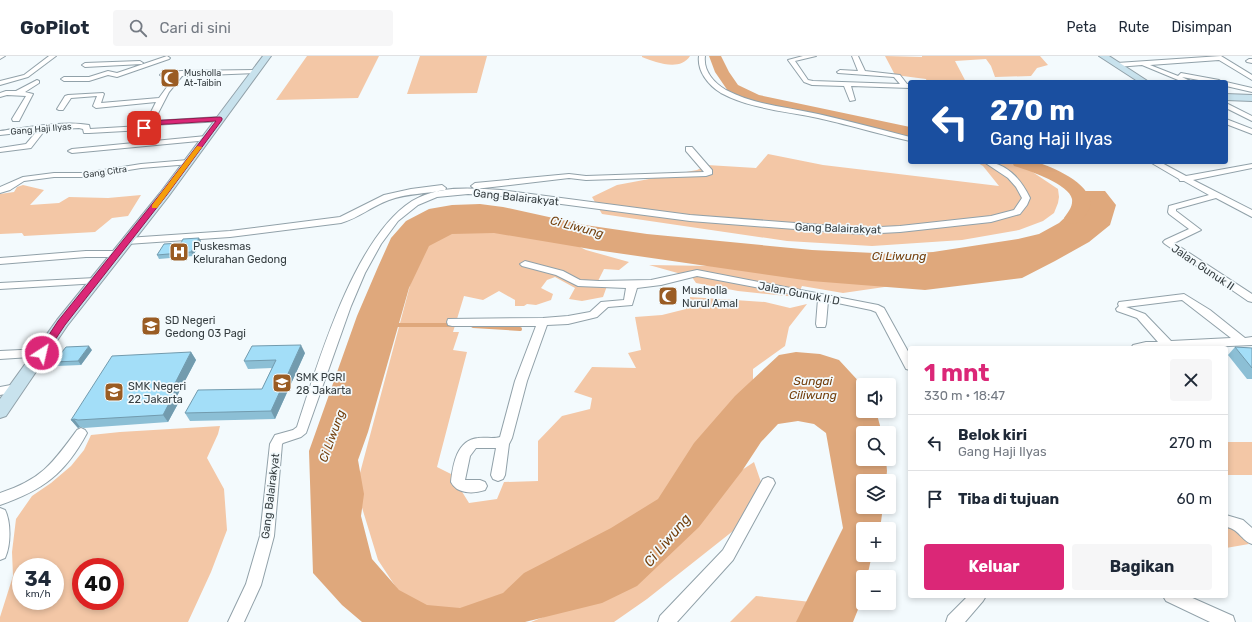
<!DOCTYPE html>
<html lang="id">
<meta charset="utf-8">
<style>
:root{--surface:#fff;--page:#f6f6f7;--text:#1f2937;--muted:#747a83;--line:#e0e1e3;--accent:#db2777}
body{margin:0;font-family:Rubik,sans-serif;background:var(--page);color:var(--text);height:100vh;display:flex;flex-direction:column;font-size:15px;white-space:nowrap}
*{box-sizing:border-box;margin:0}
p{font-size:13px;color:var(--muted)}
.icon{flex:none;width:22px;height:22px;fill:none;stroke:currentColor;stroke-width:2;stroke-linecap:round;stroke-linejoin:round}
.map{position:relative;flex:1;overflow:hidden}
.side{position:absolute;left:908px;top:290px;width:320px;height:252px;display:flex;flex-direction:column;background:var(--surface);border-radius:4px;box-shadow:0 2px 6px #0003}
.side>*{flex:none}
.banner{position:absolute;left:908px;top:24px;width:320px;height:84px;border-radius:4px;box-shadow:0 2px 6px #0003;background:#1a4fa0;color:#fff;overflow:hidden}
.tools{position:absolute;left:856px;top:322px;display:grid;gap:8px}
.tools a{display:grid;place-items:center;width:40px;height:40px;border-radius:4px;background:var(--surface);box-shadow:0 2px 6px #0003;font-size:20px}
.speed{position:absolute;left:12px;top:502px;display:flex;gap:8px;font-size:20px;font-weight:700;text-align:center}
.speed>*{display:grid;place-content:center;width:52px;height:52px;border-radius:50%;background:var(--surface);box-shadow:0 2px 6px #0003;line-height:1}
.speed small{font-size:10px;font-weight:400}
.speed .limit{border:6px solid #d22;background:#fff;color:#111}
.pin{position:absolute;display:grid;place-items:center;width:34px;height:34px;color:#fff;margin:-17px;border-radius:8px;box-shadow:0 2px 6px #0006}
.me{position:absolute;width:44px;margin:-22px;rotate:35deg;stroke-linejoin:round;filter:drop-shadow(0 0 3px #0008)}
.turn{display:flex;align-items:center;gap:14px;height:84px;padding:0 16px;font-size:18px}
.turn .icon{width:52px;height:52px;stroke-width:2.5}
.turn b{display:block;font-size:28px;line-height:34px}
.round{display:grid;place-items:center;flex:none;width:42px;height:42px;border-radius:4px;background:var(--page)}
.headline{display:flex;align-items:center;justify-content:space-between;height:68px;padding:0 16px}
h1{font-size:24px;font-weight:700;line-height:30px;color:var(--accent)}
.cta{display:flex;gap:8px;margin-top:auto;padding:8px 16px}
.cta a{flex:1;height:46px;border-radius:4px;background:var(--accent);color:#fff;font-size:16px;font-weight:700;line-height:46px;text-align:center}
.cta a+a{background:var(--page);color:var(--text)}
ul{padding:0;list-style:none}
li{display:flex;align-items:center;gap:12px;height:56px;padding:0 16px;border-top:1px solid var(--line)}
li div{flex:1}
li b{display:block;font-size:15px}
li em{font-style:normal}
header{display:flex;align-items:center;gap:24px;box-sizing:border-box;height:56px;padding:0 20px;background:var(--surface);border-bottom:1px solid var(--line)}
header strong{font-size:19px}
nav{display:flex;gap:22px;margin-inline-start:auto;font-size:14px}
.search{width:280px;height:36px;background:var(--page);display:flex;align-items:center;gap:10px;box-sizing:border-box;padding:0 14px;border-radius:4px;color:var(--muted);font-size:15px}
.map>svg:first-child{display:block}
.green{fill:#f3c7a6;fill-rule:evenodd}
.water{fill:#dfa87c}
.lines{fill:none;stroke-linecap:round;stroke-linejoin:round}
.stream{stroke:#dfa87c;stroke-width:4}
.river{fill:#dfa87c;fill-rule:evenodd}
.street-casing{stroke:#91a1a9;stroke-width:2}
.secondary-casing{stroke:#91a1a9;stroke-width:2}
.street{fill:#fff;fill-rule:evenodd}
.secondary{fill:#c8e2ed;fill-rule:evenodd}
.wall{fill:#8cbfd5}
.shaded-wall{fill:#729bae}
.building{fill:#a3def8;stroke:#729bae}
.route{fill:#db2777;stroke:#8e194d}
.slow{fill:#f59e0b}
.labels{text-anchor:middle;stroke-width:3.5;stroke-linejoin:round;paint-order:stroke}
.far-poi-label{font-size:9px;fill:#363e41;stroke:#f3fafd;text-anchor:start}
.far-street-label{font-size:9px;fill:#363e41;stroke:#f3fafd}
.street-label{font-size:11px;fill:#363e41;stroke:#f3fafd}
.poi-label{font-size:11px;fill:#363e41;stroke:#f3fafd;text-anchor:start}
.water-label{font-size:12px;font-style:italic;fill:#74400d;stroke:#f3fafd}
.near-water-label{font-size:14px;font-style:italic;fill:#74400d;stroke:#f3fafd}
</style>
<header>
<strong>GoPilot</strong>
<div class="search"><svg class="icon" aria-label="search" viewBox="0 0 24 24"><circle cx="10" cy="10" r="6"/><path d="M15 15l6 6"/></svg>Cari di sini</div>
<nav><a>Peta</a><a>Rute</a><a>Disimpan</a></nav>
</header>
<div class="map">
<svg width="1252" height="566" viewBox="0 0 1252 566">
<rect width="100%" height="100%" fill="#f3fafd"/>
<path class="green" d="M307 0H379L358 42 276 44Z
M420 0H487L477 37 407 38Z
M642 0H690C680 16 655 6 642 1Z
M885 0 922 1V0H1040L1048 9 1037 12 1031 20 995 21 991 10 986 3 955 5 966 26H927L926 23 895 19Z
M768 98 823 109 999 130 983 110 976 106H1009L1025 111 1058 133 1059 141 1058 147 1054 157 1043 165 1019 174 962 184 872 190 787 185 602 158 592 141 617 129 697 114 707 109 756 112Z
M23 129 44 134 30 149 59 147 69 141 108 142 141 139 128 160 112 162 95 176 24 180 22 177 0 178V138L14 136 17 131Z
M454 168 576 189 586 194 629 206 619 214 604 213 597 227 607 230 603 241 582 245 569 243 575 232 555 221 547 224 541 232 553 238 551 244 536 249 527 248 524 250H515V244L499 235 483 244 464 240 453 276H459L453 294 467 296 437 411 451 418 469 447 497 443 504 426 538 425V385L562 360 590 353 592 342 574 336 592 311 636 312 628 297 641 294 635 261 662 259 686 253 690 241 765 246 790 252 807 248 789 271 785 290 753 313V324L760 332 630 477 472 553 415 560 378 504 356 432 420 192Z
M649 209 711 210 912 227 843 237 802 230 797 241 738 235 696 227 692 221Z
M220 370 218 378 207 402 224 433 227 474 211 516 188 566H0V561L13 520 12 496 16 463 32 440 51 427 71 410 84 394 91 379 120 376ZM21 511H55V545H21ZM81 511H115V545H81Z
M1226 386H1252V419H1226Z
M754 406 762 429 733 475 647 543 614 566H531L644 521 739 416Z
M1226 459 1249 488 1226 492Z
M756 540 811 546 798 566H730Z"/>
<path class="water" d="M1070 135H1105L1116 149 1110 169 1089 186 1055 205 1022 222 925 234 811 225 596 194 494 177 452 178 429 190 409 232 368 376 358 404 364 438 361 460 372 503 399 534 427 549 460 552 503 537 524 517 611 472 658 443 694 387 735 340 779 299 796 296 820 298 839 304 863 330V355H876L882 377H863V403H886L887 415 886 425H863V451H883L880 473H863V499H872L867 521H863V541L853 566H796L843 472 826 377 814 368 798 365 778 368 761 386 742 415 699 471 637 530 602 547 525 566H362L342 549 313 517 309 395 357 260 378 211 391 182 406 165 429 153 452 149 480 148 503 151 585 169 647 178 812 194 895 198 933 196 1018 183 1039 178 1059 167 1074 153V143Z"/>
<g class="lines">
<path class="stream" d="M395 269H452
M473 270 520 273"/>
<path class="river" d="M709 0H721L729 16 738 29 759 39 910 71V81L750 45 728 35 715 16Z
M1012 106C1019 106 1029 105 1036 106 1053 111 1095 129 1090 151 1089 156 1083 162 1080 166L1073 168 1066 166 1064 162C1068 156 1073 151 1072 143 1069 128 1027 114 1014 110Z"/>
<defs>
<path id="street" d="M0 0H5L0 3Z
M49 0H56L28 21 0 29V25L24 19Z
M167 0 170 2 169 3 117 21 108 19 89 25H64L61 23 64 21H89L108 15 117 17Z
M699 0H705C703 15 714 27 726 34 754 49 787 51 818 58 849 65 879 73 910 81V85C879 78 849 69 818 62 786 55 751 53 721 37 708 29 697 15 699 0Z
M803 0H816L795 5 808 24 813 25 900 28 894 21 838 17 837 16 840 14 858 15 852 0H858L865 15 900 19 907 28H910V32L851 30 855 44 850 45 844 30 812 29 804 26 788 4Z
M1221 0 1252 19V24L1219 4 1150 9 1178 20 1181 17 1219 24 1222 26H1210L1182 21 1192 26H1183L1142 9 1117 11 1114 9 1117 7Z
M1249 3H1252V7L1247 6 1246 5Z
M140 5 143 7 142 8 85 11 82 9 85 7Z
M254 14 256 15V17L182 20 169 36 154 65 220 61H223V65L151 69 143 74 89 77H84L83 73 79 72 45 74 31 92 0 96V92L26 88 37 75 0 79V75C23 72 66 64 89 69L90 73 141 70 146 66 156 46 96 52 93 50 97 40 71 42 63 54H59L57 53 65 40 68 39 103 37 104 38 101 47 159 42 175 20 163 21 160 19 161 18 181 15Z
M37 24 39 25V27L25 36 33 38 20 63 19 65H13L12 63 26 40 7 39 0 41V37L6 35H16Z
M1226 26 1252 32V36L1226 30Z
M1226 47 1252 60V65L1226 52Z
M1226 63 1252 73V78L1226 68Z
M206 80 210 82 209 84 72 97 68 95 72 93Z
M686 91H692L712 114V118L706 120 586 124 569 122 475 133 471 130 475 127 569 118 586 120 704 116 686 95Z
M188 104H191V108L141 112 85 121H54L24 125 10 134 0 137V131L23 121 54 117H85L141 108Z
M984 106C1006 106 1021 123 1030 142L1027 149 1020 158 991 166 900 176 861 178 690 165 501 140 468 138 437 141 418 149 398 165 381 188 365 217 351 250 306 377 301 381 283 387 282 388 274 480 261 529 244 566H228L246 528 260 480 270 388 275 379 293 374 297 371C318 307 354 182 412 145 438 129 472 132 501 134L690 159 861 172 900 170 991 160 1014 154 1022 142 1016 131 1008 122Z
M1150 106H1160L1186 120 1252 108V112L1193 124 1252 154V161L1216 142 1180 152 1176 153V155L1201 174 1174 187 1252 238V246L1248 245 1165 188 1163 186 1165 184 1189 173 1169 158 1168 156 1169 150 1209 139 1184 125H1180L1179 123Z
M442 129 446 132 445 134C427 138 407 137 389 144 372 150 359 162 341 167L230 181 127 188 122 185 127 182 230 175 340 161 384 139 411 133Z
M86 195H117L122 198 117 201H86L0 208V202Z
M525 205 563 215 580 224 599 225 651 224 697 214 878 249 884 252 910 299V314L906 313 876 256 871 254 828 245 826 268 825 271H817L816 268 818 243 697 220 661 229 637 232 632 249 608 251 597 261 593 262 568 268 547 269 527 325 512 382 509 388 505 419 503 423 498 425 493 423 491 419 496 392H476L470 400 465 424H480L485 426 487 430 485 434C473 438 457 438 451 426 453 408 457 384 478 382 485 381 494 383 500 381L515 325 536 270H452L448 269 447 266 448 263 543 262 568 260 590 256 601 246 624 244 626 232 578 230 556 219 522 210 520 208Z
M95 222 99 223 100 225 99 227 0 233V227Z
M1184 238 1210 254 1245 282 1252 281V289L1184 292H1131L1133 289 1146 286H1158L1137 262 1117 255 1116 253 1119 250 1118 248 1119 246ZM1182 244 1231 282 1171 285 1145 258 1126 251Z
M42 293 46 294 48 297 46 300 0 303V295Z
M16 328 20 329 22 332 20 335 0 339V331Z
M81 372 85 374 87 377C65 418 43 434 0 449V437C42 423 52 408 77 374Z
M768 421 773 423 775 427 733 504 677 566H658L660 560 723 494 763 423Z
M0 452 5 454C11 466 11 489 5 502L0 504Z
M1226 459 1243 464 1252 472V488C1242 485 1238 472 1226 471Z
M968 540H986L983 545 965 566H946L948 560Z
M1163 540H1188L1233 560 1235 566H1210L1166 545Z"/>
<path id="secondary" d="M263 0H271L168 141 67 270 6 360 0 362V343L57 264 160 137Z
M1099 0H1109L1149 26H1139Z
M1226 38 1252 39V45L1226 44Z"/>
</defs>
<use href="#street" class="street-casing"/>
<use href="#secondary" class="secondary-casing"/>
<use href="#street" class="street"/>
<use href="#secondary" class="secondary"/>
</g>
<path class="wall" d="M201 185 193 200 159 203 157 199Z
M1235 291 1252 292V323H1247L1228 299Z
M92 294 81 309 57 310 54 306Z
M191 296 196 304 177 340 180 344 168 366 84 372 80 371 78 372 71 364Z
M305 297 275 363 190 365 185 357 262 333 272 312 248 313 244 305Z"/>
<path class="shaded-wall" d="M199 182 201 185 193 200 191 196Z
M301 289 305 297 275 363 271 355Z
M89 290 92 294 81 309 78 305Z
M191 296 196 304 177 340 180 344 168 366 163 359 170 337Z
M74 363 80 371 78 372 71 364Z"/>
<path class="building" d="M199 182 191 196 157 199 164 188 181 187 183 183Z
M301 289 271 355 185 357 198 334 262 333 276 304 244 305 252 290Z
M89 290 78 305 54 306 66 291Z
M1235 291 1252 292V312Z
M191 296 170 337 175 336 163 359 78 364 74 363 71 364 112 300Z"/>
<path class="route" d="M220 61 222 62V64L166 140 65 269 45 299H39L37 297 58 265 161 137 216 65 151 69 144 74 141 72 149 65Z"/>
<path class="slow" d="M197 90 202 91 157 152H152V149Z"/>
<defs>
<symbol id="mosque-square" viewBox="-11 -11 22 22"><rect x="-9" y="-9" width="18" height="18" rx="4" fill="#9a5c23" stroke="#f3fafd"/><path d="M3.5-4.9A6 6 0 1 0 3.5 4.9A5 5 0 1 1 3.5-4.9Z" fill="#fff"/></symbol>
<symbol id="hospital-square" viewBox="-11 -11 22 22"><rect x="-9" y="-9" width="18" height="18" rx="4" fill="#9a5c23" stroke="#f3fafd"/><path d="M-5-5h3v3.5h4V-5h3V5h-3V1.5h-4V5h-3Z" fill="#fff"/></symbol>
<symbol id="school-square" viewBox="-11 -11 22 22"><rect x="-9" y="-9" width="18" height="18" rx="4" fill="#9a5c23" stroke="#f3fafd"/><path d="M0-5L7-2L0 1L-7-2ZM-4 1L0 2.5L4 1V4Q0 6-4 4Z" fill="#fff"/></symbol>
</defs>
<g fill-rule="evenodd">
<use href="#mosque-square" x="159" y="11" width="22" height="22"/>
<use href="#hospital-square" x="168" y="185" width="22" height="22"/>
<use href="#mosque-square" x="657" y="229" width="22" height="22"/>
<use href="#school-square" x="140" y="259" width="22" height="22"/>
<use href="#school-square" x="271" y="316" width="22" height="22"/>
<use href="#school-square" x="103" y="325" width="22" height="22"/>
</g>
<g class="labels">
<g class="far-poi-label">
<text x="184" y="20">Musholla<tspan x="184" dy="10">At-Taibin</tspan></text>
</g>
<g class="far-street-label">
<text transform="translate(41 73) rotate(-5)" y="3">Gang Haji Ilyas</text>
<text transform="translate(105 116) rotate(-8)" y="3">Gang Citra</text>
</g>
<g class="street-label">
<text transform="translate(516 141) rotate(6)" y="4">Gang Balairakyat</text>
<text transform="translate(838 172) rotate(2)" y="4">Gang Balairakyat</text>
<text transform="translate(1203 211) rotate(34)" y="4">Jalan Gunuk II</text>
<text transform="translate(799 237) rotate(11)" y="4">Jalan Gunuk II D</text>
<text transform="translate(270 440) rotate(-83)" y="4">Gang Balairakyat</text>
</g>
<g class="poi-label">
<text x="193" y="194">Puskesmas<tspan x="193" dy="13">Kelurahan Gedong</tspan></text>
<text x="682" y="238">Musholla<tspan x="682" dy="13">Nurul Amal</tspan></text>
<text x="165" y="268">SD Negeri<tspan x="165" dy="13">Gedong 03 Pagi</tspan></text>
<text x="296" y="325">SMK PGRI<tspan x="296" dy="13">28 Jakarta</tspan></text>
<text x="128" y="334">SMK Negeri<tspan x="128" dy="13">22 Jakarta</tspan></text>
</g>
<g class="water-label">
<text transform="translate(577 171) rotate(15)" y="4">Ci Liwung</text>
<text x="899" y="204">Ci Liwung</text>
<text x="813" y="329">Sungai<tspan x="813" dy="14">Ciliwung</tspan></text>
<text transform="translate(332 380) rotate(-70)" y="4">Ci Liwung</text>
</g>
<g class="near-water-label">
<text transform="translate(667 484) rotate(-50)" y="5">Ci Liwung</text>
</g>
</g>
</svg>
<div class="tools">
<a><svg class="icon" aria-label="sound" viewBox="0 0 24 24"><path d="M4 9h4l5-4v14l-5-4H4zM17 9q2 3 0 6"/></svg></a>
<a><svg class="icon" aria-label="search" viewBox="0 0 24 24"><circle cx="10" cy="10" r="6"/><path d="M15 15l6 6"/></svg></a>
<a><svg class="icon" aria-label="layers" viewBox="0 0 24 24"><path d="M12 4l9 5-9 5-9-5zM3 14l9 5 9-5"/></svg></a>
<a>+</a>
<a>−</a>
</div>
<div class="speed"><div>34<small>km/h</small></div><div class="limit">40</div></div>
<div class="pin" style="left:144px;top:72px;background:#d93025"><svg class="icon" aria-label="arrive" viewBox="0 0 24 24"><path d="M6 21V4h12l-3 4 3 4H6"/></svg></div>
<svg class="me" style="left:42px;top:297px" viewBox="-20 -20 40 40"><circle r="17" fill="#db2777" stroke="#fff" stroke-width="3"/><path d="M0-11L8 9 0 5-8 9z" fill="#fff"/></svg>
<div class="banner">
<div class="turn"><svg class="icon" aria-label="left" viewBox="0 0 24 24"><path d="M17 20v-9H6M10 6l-5 5 5 5"/></svg><div><b>270 m</b>Gang Haji Ilyas</div></div>
</div>
<section class="side">
<div class="headline"><div><h1>1 mnt</h1><p>330 m · 18:47</p></div><a class="round"><svg class="icon" aria-label="close" viewBox="0 0 24 24"><path d="M6 6l12 12M18 6L6 18"/></svg></a></div>
<ul>
<li><svg class="icon" aria-label="left" viewBox="0 0 24 24"><path d="M17 20v-9H6M10 6l-5 5 5 5"/></svg><div><b>Belok kiri</b><p>Gang Haji Ilyas</p></div><em>270 m</em></li>
<li><svg class="icon" aria-label="arrive" viewBox="0 0 24 24"><path d="M6 21V4h12l-3 4 3 4H6"/></svg><div><b>Tiba di tujuan</b></div><em>60 m</em></li>
</ul>
<div class="cta"><a>Keluar</a><a>Bagikan</a></div>
</section>
</div>
